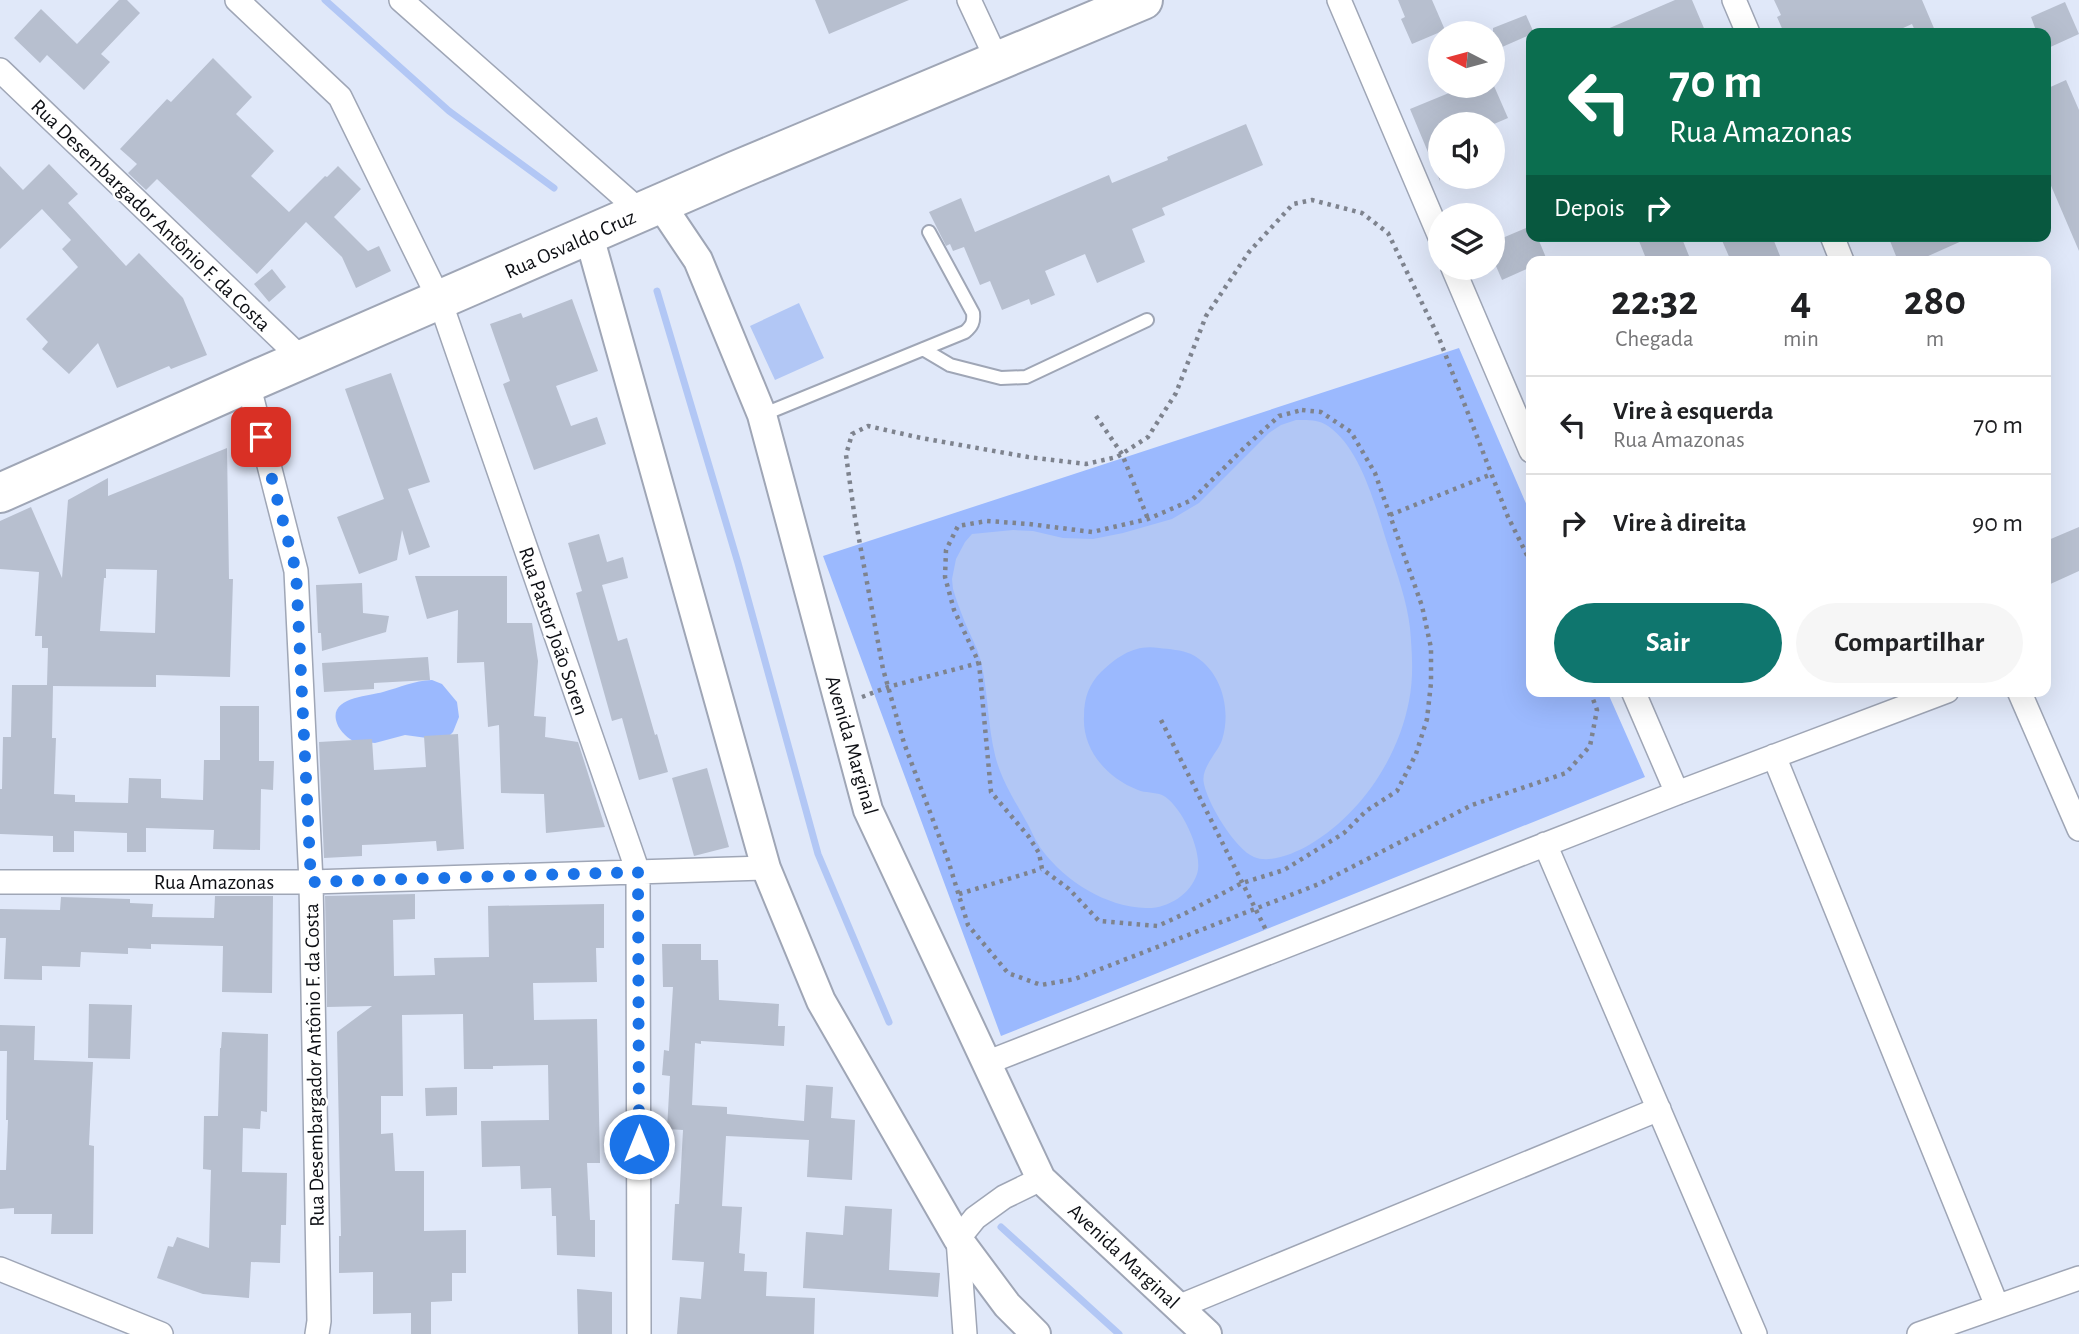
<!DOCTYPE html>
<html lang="pt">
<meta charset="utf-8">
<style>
:root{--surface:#fff;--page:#f6f6f6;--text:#202124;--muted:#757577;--line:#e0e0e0;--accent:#0f766e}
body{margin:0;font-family:"Alegreya Sans",sans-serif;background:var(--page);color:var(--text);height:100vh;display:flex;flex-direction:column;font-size:26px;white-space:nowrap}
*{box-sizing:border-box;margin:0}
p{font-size:23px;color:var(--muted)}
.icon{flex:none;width:38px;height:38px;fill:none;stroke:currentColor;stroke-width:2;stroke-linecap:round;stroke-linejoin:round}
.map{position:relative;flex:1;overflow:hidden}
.details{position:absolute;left:1526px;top:256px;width:525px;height:441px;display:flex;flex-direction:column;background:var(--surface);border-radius:14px;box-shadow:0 7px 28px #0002}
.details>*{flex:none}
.banner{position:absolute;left:1526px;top:28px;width:525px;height:214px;border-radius:14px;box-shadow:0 7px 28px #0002;background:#0b6e4f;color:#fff;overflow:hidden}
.needle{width:46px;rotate:276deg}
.controls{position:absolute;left:1428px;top:21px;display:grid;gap:14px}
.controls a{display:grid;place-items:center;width:77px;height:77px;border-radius:50%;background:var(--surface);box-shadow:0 7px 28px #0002;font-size:35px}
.pin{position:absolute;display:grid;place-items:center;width:60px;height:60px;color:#fff;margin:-30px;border-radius:14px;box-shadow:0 4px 10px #0006}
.me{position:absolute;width:77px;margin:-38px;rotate:0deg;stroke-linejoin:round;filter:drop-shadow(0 0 5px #0008)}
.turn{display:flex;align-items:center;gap:24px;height:147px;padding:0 28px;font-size:32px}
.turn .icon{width:91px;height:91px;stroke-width:2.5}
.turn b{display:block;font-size:49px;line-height:60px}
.then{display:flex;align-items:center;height:66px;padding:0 28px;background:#0003;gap:14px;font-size:26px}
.eta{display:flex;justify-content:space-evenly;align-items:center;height:119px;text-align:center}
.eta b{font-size:42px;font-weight:700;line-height:49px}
.button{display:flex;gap:14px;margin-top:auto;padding:14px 28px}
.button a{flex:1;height:80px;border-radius:42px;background:var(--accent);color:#fff;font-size:28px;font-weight:700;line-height:80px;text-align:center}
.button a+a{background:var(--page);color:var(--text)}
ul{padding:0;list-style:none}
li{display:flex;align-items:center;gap:21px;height:98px;padding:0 28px;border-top:2px solid var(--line)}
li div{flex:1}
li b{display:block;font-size:26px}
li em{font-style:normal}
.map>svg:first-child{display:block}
.green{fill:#9bb9fe}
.water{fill:#b2c7f5}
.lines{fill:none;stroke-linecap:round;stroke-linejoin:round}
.stream{stroke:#b2c7f5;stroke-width:7}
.building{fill:#b7bfcf;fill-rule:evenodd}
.service-casing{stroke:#9fa6b6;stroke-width:16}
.minor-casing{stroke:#9fa6b6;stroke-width:26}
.tertiary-casing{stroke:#9fa6b6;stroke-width:32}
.trunk-casing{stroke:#9fa6b6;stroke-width:42}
.path{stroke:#7e838e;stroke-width:4.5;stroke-dasharray:3.5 5;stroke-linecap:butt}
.service{stroke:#fff;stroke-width:12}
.minor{stroke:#fff;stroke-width:23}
.tertiary{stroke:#fff;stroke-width:28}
.trunk{stroke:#fff;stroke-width:38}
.route{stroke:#1a73e8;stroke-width:12;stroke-dasharray:0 21.6}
.labels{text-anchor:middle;stroke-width:5;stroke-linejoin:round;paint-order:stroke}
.street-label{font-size:21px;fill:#0d0f14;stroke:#fff}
</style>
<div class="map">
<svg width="2079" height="1334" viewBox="0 0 2079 1334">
<rect width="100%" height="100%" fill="#e0e8f9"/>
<path class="green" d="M1459 348 1531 515V691H1607L1645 777 1001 1036 823 556Z
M432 680 442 684 457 702 459 717 453 732 448 737 427 738 405 735 375 743 353 741C345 736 338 729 336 720 331 697 369 696 383 692 401 687 413 681 432 680Z"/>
<path class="water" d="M799 303 824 358 775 380 750 326Z
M1296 420C1307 420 1318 419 1328 426 1362 449 1377 512 1389 549 1397 574 1407 601 1410 628 1412 652 1414 676 1409 701 1398 759 1360 815 1309 845 1295 853 1270 864 1254 857 1235 849 1208 804 1204 784 1200 768 1217 754 1222 740 1232 709 1221 669 1191 654 1182 650 1169 649 1159 648 1135 644 1118 656 1101 672 1089 684 1084 698 1084 716 1082 750 1107 778 1138 790 1145 793 1155 792 1162 795 1181 804 1204 853 1197 874 1190 895 1167 909 1146 908 1106 907 1065 881 1042 850 1035 841 1032 831 1026 821 1014 799 1001 780 995 755 988 726 988 695 982 666 979 650 970 635 964 620 960 610 956 599 953 589L952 579 956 559 965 542 972 534 1013 530 1033 531 1063 538 1093 539 1123 533 1172 519 1199 503 1269 433 1281 425Z"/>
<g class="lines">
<path class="stream" d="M325 0 449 111 554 188
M657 291 738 563 818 854 889 1022
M1001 1227 1119 1334"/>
</g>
<path class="building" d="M119 0H127L140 13 101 54 110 62 84 90 47 55 40 63 14 38 41 9 77 44Z
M815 0H909L829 34Z
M1398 0H1432L1445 30 1412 44 1401 19 1405 17Z
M1675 0H1692L1706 33H1598Z
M1774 0H1922L1936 33H1916L1912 24 1892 33H1784L1777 17 1781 15Z
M2065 2 2079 34 2046 49V33H2037L2031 17Z
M1526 15 1534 33 1493 51V28Z
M213 58 252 97 236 114 274 151 251 176 289 212 325 176 327 177 338 166 361 189 334 217 368 251 379 246 391 271 356 288 342 257 306 222 257 274 157 179 146 190 128 173 137 164 120 149 167 99 171 102Z
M2066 80 2079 110V251L2046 174V89Z
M1466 86H1494L1508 118 1494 124H1440V181L1410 109Z
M1246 124 1263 165 1162 208 1165 215 1132 229 1145 262 1097 283 1085 254 1045 271 1055 295 1031 305 1029 299 1002 310 990 281 980 285 964 247 953 251 950 244 946 246 929 212 961 198 975 232 1109 175 1112 183 1168 160 1167 157Z
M49 164 78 194 68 203 126 266 139 253 183 298 207 355 171 369 169 366 117 388 98 343 69 374 42 349 48 342 26 319 78 267 62 249 71 240 42 209 0 249V166L23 190Z
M1531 226V236H1537L1547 260 1531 261V267L1502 280 1493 259V242Z
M1637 236H1681L1691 261H1647Z
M1720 236H1772L1782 261H1731Z
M1888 236H1973L1917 261H1898Z
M272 269 286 287 269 302 254 284Z
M572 299 598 371 556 386 571 426 597 417 606 444 534 470 503 384 510 381 490 324 521 313 523 318Z
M391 373 430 482 408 489 430 547 409 555 402 530 397 560 359 574 337 517 384 499 345 389Z
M227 448 229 579H233L230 677 156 675V687L53 686 52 738H56L54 794 75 795V802L128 803 129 778 161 779V798L203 800 204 760H220V706H259V761H274L273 790 261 789 260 850 213 849 214 830 146 828V852H127V833L74 831V852H53V836L0 834V789H2L3 737H11L12 685H47L48 648H42V636H35L39 572 0 569V521L31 507 62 578 68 500 108 478V496ZM106 569 157 570 155 633 100 631 104 578H106Z
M2079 527V571L2046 586V541Z
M599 534 607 562 623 557 628 578 602 585 618 641 627 638 655 735 657 734 668 772 639 780 622 718 612 721 576 593 582 591 568 543Z
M415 576H507V623H532L538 661 534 716 546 717 545 737 578 742 605 827 546 833 544 794 501 793 499 725 488 727 484 662 457 663 458 610 427 619Z
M362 583 363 613 389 616 386 632 322 651 321 633H318L316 585Z
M428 657 430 680 374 683V689L324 692 322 663Z
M458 734 464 849 437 851 436 841 386 844 362 845V856L324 858 319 742 372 739 374 770 426 767 424 736Z
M707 768 729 847 694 856 672 778Z
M415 894V919L393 920 394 976 435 975 434 958 489 957 488 906 604 904V948H596L597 982 533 983 534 1020 597 1019 600 1163H587L590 1220H595V1257L557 1255 556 1216H552L551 1188 521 1189 520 1166 482 1167 481 1121 549 1120 548 1065 493 1066V1069H464L463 1014 402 1015 403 1096H381V1134L393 1133 395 1171H424V1231L466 1230V1273H452V1301L431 1302V1334H411V1313L373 1314V1272L339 1273V1236H341L337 1032 372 1006 327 1007 325 896Z
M215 896H273L272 993 222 992 223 946 151 944V949L128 948V954L81 952 80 967 42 966V980L4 979 6 938H0V909L60 910 61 897 130 899V903L153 904 152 917 214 918Z
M662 944H701V960H718L719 1000 779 1004 778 1026H785L784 1046 701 1041V1044L695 1043 692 1105 727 1107V1114L804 1121 806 1085 833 1087 831 1118 855 1120 852 1180 807 1177 809 1140 726 1136 722 1206 742 1207 739 1253 745 1254 744 1271 767 1272 766 1296 815 1298 814 1334H677L680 1297 701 1299 704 1262 672 1260 675 1204H679L683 1130 667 1129 670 1076 662 1075 664 1050 669 1051 673 987H663Z
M89 1004 132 1005 130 1059 88 1058Z
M0 1025 35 1026 34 1060 93 1062 89 1145 94 1146 93 1234H51L52 1214H14V1208L0 1209V1170H6L8 1120H6L7 1051H0Z
M222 1032 268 1034 267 1112 261 1111 260 1129 243 1128 242 1172 287 1173 286 1225H281L280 1263 251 1262 249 1298 203 1294 157 1278 168 1246 173 1247 177 1237 209 1248 211 1170 203 1169 204 1116H218L220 1048H221Z
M457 1087V1115L426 1116 425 1088Z
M845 1206 892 1209 889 1270 940 1273 938 1297 803 1288 806 1232 843 1235Z
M577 1289 612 1292V1334H578Z"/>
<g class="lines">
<defs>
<path id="service" d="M923 349 950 365 1001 378 1026 377 1147 320
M762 415 965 332C972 326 974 322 973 313L929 232"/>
<path id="minor" d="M237 0 340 97 440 301 638 872 639 1334
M401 0 642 213
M969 0 997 60
M1339 0 1440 237
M1734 0 1748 33
M0 70 303 360
M1832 236 1842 261
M1453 268 1531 451
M248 383 296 571 311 882 319 1321 317 1334
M1633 691 1677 793
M2019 691 2079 829
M1774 756 1997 1306
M1545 844 1755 1334
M0 882H311L766 868
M986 1063 1677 793 1947 691
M0 1269 161 1334
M1178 1307 1659 1109
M965 1334 958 1239 975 1218 1004 1197 1041 1179
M1919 1334 2079 1278"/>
<path id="tertiary" d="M661 205 698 260 762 415 868 810 1041 1179 1207 1334
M589 236 766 868 821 1001 958 1239 1007 1305 1036 1334"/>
<path id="trunk" d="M0 493 248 383 735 171 1143 0"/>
</defs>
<use href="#service" class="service-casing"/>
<use href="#minor" class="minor-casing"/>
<use href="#tertiary" class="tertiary-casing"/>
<use href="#trunk" class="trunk-casing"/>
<path class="path" d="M1302 410 1321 412 1351 432 1375 473 1422 606 1431 648V683L1427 719 1416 754 1397 791 1366 811 1344 833 1284 870 1242 883 1186 913 1158 926 1099 921 1069 889 1042 869 1039 853 1029 837 991 792 979 663 954 610 945 577 946 550 958 526 987 521 1029 524 1092 532 1148 519 1192 500 1245 447 1279 416Z
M1096 416 1122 454 1148 519
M1390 515 1492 474
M1531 563 1508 517 1439 338 1388 233 1362 213 1312 200 1293 204 1249 252 1206 316 1176 393 1148 437 1117 457 1086 464 1028 457 921 438 868 426 852 434 846 455 854 512 883 669 904 743 948 860 968 925 1008 973 1041 985 1075 979 1319 884 1472 805 1566 773 1590 746 1597 710 1590 691
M862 697 888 687 979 663
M1161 720 1266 930
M959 894 1041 869"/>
<use href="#service" class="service"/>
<use href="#minor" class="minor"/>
<use href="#tertiary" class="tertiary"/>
<use href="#trunk" class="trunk"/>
</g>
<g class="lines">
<path class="route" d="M261 437 296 571 311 882 638 872 639 1144"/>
</g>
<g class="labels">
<g class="street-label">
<text transform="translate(151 215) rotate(44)" y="7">Rua Desembargador Antônio F. da Costa</text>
<text transform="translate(570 244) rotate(-24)" y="7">Rua Osvaldo Cruz</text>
<text transform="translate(554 631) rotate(71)" y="7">Rua Pastor João Soren</text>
<text transform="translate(852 745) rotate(74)" y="7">Avenida Marginal</text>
<text x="214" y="889">Rua Amazonas</text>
<text transform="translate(314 1065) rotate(-91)" y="7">Rua Desembargador Antônio F. da Costa</text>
<text transform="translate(1124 1256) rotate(43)" y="7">Avenida Marginal</text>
</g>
</g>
</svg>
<div class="controls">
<a><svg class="needle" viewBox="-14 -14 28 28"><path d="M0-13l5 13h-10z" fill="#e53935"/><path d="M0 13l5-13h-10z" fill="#757577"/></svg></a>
<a><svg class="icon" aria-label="sound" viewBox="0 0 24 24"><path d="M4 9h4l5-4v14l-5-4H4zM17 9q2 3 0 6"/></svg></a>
<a><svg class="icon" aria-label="layers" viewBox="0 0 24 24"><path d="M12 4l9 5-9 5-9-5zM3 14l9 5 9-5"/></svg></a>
</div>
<div class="pin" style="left:261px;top:437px;background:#d93025"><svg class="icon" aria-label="arrive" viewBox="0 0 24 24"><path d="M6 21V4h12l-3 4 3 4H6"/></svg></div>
<svg class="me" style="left:639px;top:1144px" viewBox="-20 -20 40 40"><circle r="17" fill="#1a73e8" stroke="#fff" stroke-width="3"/><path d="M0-11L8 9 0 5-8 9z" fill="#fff"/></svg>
<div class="banner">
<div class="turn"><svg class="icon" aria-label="left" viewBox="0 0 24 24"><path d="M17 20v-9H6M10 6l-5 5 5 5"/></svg><div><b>70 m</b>Rua Amazonas</div></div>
<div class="then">Depois<svg class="icon" aria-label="right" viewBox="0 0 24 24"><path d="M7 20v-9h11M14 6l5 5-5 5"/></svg></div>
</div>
<section class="details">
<div class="eta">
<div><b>22:32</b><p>Chegada</p></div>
<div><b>4</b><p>min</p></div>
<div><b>280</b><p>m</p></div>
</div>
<ul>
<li><svg class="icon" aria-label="left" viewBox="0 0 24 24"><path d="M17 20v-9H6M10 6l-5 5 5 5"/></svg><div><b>Vire à esquerda</b><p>Rua Amazonas</p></div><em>70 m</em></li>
<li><svg class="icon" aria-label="right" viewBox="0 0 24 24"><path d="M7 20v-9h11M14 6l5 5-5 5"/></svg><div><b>Vire à direita</b></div><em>90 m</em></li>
</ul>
<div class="button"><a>Sair</a><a>Compartilhar</a></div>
</section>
</div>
